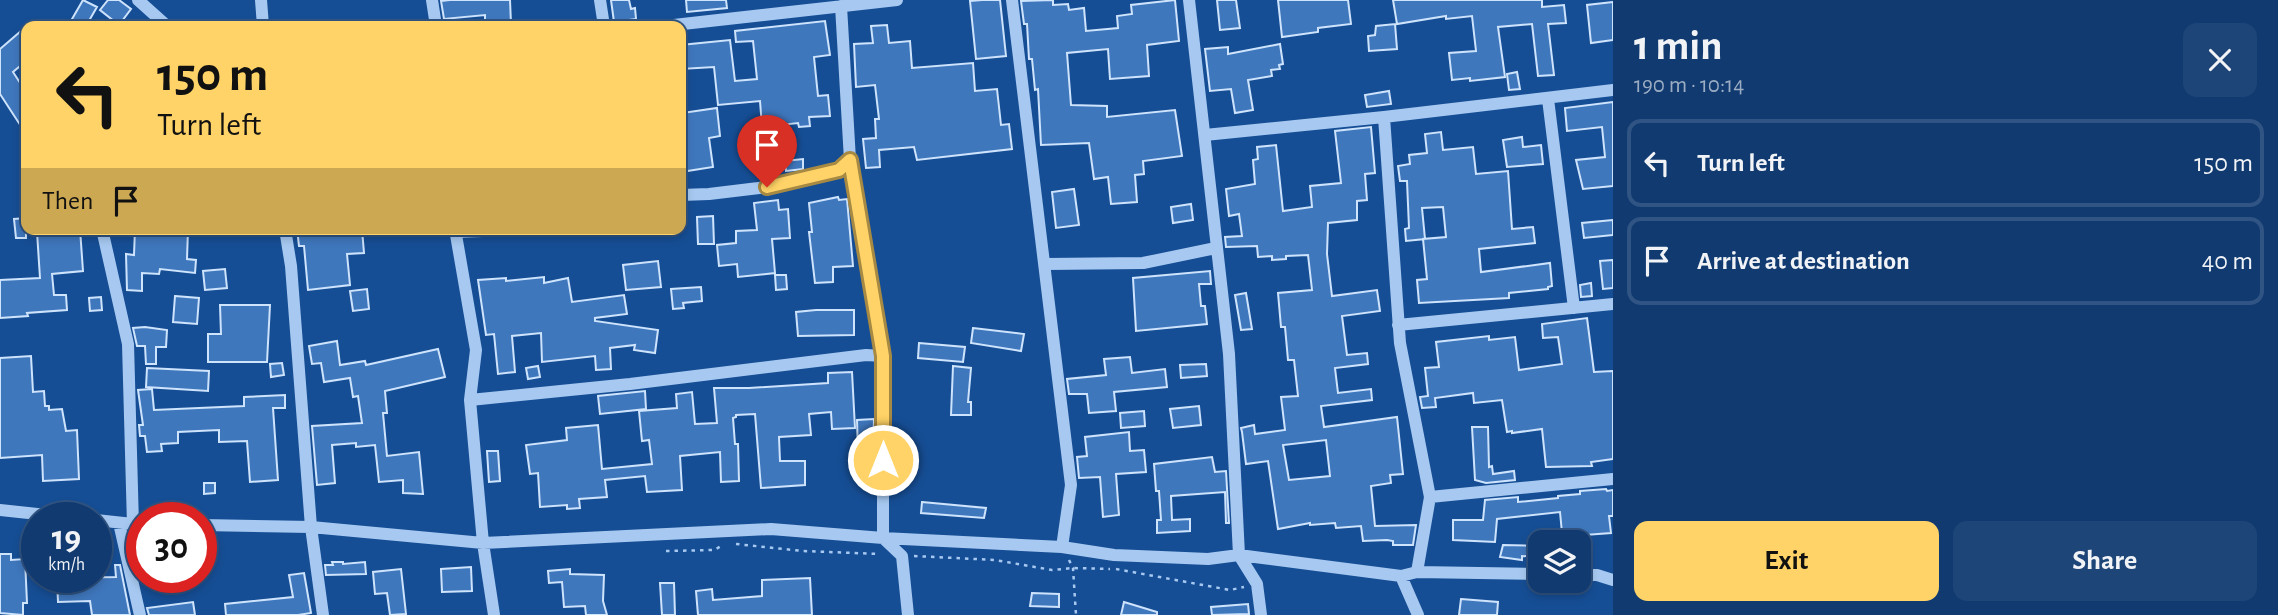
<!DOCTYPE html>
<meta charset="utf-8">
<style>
:root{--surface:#103a70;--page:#1e4578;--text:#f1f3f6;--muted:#9cadc3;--line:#305483;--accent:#ffd367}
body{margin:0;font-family:"Alegreya Sans",sans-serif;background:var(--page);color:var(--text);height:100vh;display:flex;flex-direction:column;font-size:26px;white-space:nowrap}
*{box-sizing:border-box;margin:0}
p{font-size:23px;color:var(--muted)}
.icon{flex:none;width:38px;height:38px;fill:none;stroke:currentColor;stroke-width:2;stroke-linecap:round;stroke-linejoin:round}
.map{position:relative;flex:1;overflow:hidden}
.sheet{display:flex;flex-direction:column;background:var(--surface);width:665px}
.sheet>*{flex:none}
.top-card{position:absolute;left:21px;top:21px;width:665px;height:214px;border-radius:14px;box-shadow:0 4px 10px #0003,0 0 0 2px var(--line);background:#ffd367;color:#111;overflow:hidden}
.tools{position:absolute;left:1528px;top:530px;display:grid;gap:14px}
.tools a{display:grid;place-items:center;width:63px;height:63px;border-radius:14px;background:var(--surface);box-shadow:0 4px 10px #0003,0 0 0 2px var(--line);font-size:35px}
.speed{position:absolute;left:21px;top:502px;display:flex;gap:14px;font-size:35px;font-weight:700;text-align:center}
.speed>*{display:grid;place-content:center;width:91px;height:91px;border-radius:50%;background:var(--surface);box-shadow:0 4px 10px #0003,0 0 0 2px var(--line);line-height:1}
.speed small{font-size:18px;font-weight:400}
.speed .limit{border:10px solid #d22;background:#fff;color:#111}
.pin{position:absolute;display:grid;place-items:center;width:60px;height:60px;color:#fff;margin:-72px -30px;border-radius:50% 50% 50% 0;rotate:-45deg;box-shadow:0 0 7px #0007}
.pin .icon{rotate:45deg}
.me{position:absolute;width:77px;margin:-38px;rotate:0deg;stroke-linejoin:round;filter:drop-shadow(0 0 5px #0008)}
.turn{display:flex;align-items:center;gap:24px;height:147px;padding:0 21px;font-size:32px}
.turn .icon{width:91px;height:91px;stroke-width:2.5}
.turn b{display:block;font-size:49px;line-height:60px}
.then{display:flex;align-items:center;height:66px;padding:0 21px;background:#0003;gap:14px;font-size:26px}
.round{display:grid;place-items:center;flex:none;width:74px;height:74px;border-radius:14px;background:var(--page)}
.headline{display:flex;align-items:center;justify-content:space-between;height:119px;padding:0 21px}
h1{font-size:42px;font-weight:700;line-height:52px}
.primary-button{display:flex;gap:14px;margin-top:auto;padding:14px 21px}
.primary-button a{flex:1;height:80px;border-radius:14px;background:var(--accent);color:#111;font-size:28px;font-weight:700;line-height:80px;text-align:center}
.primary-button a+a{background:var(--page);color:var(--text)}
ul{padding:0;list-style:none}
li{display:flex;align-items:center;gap:21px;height:88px;margin:0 14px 10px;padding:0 7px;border:4px solid var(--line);border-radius:14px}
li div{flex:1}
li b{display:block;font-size:26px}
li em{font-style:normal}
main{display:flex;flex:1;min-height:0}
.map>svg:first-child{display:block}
.building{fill:#3f77bd;stroke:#cee3fc;stroke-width:2;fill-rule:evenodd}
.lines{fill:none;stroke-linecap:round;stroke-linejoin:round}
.path{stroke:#a7c9f1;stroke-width:2.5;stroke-dasharray:3.5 5;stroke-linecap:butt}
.minor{stroke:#a7c9f1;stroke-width:12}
.route-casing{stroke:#a68943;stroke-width:18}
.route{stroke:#ffd367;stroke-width:12}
</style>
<main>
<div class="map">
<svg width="1613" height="615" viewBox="0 0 1613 615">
<rect width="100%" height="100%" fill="#164e95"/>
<path class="building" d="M83 0 97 7 86 26H68Z
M108 0H119L131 9 119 25 100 10Z
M450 0H510L511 24 485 26V15L444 19 441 1Z
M611 0H629L631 9 635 8 636 19 614 22Z
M686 0H726L727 8 687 12Z
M982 0H1000L1006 56 976 59 970 1Z
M1053 0V5L1068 4 1069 10 1084 8 1086 31 1118 28 1117 16 1132 14 1131 5 1175 0 1179 41 1147 45 1149 76 1110 79 1108 49 1067 53 1071 105 1107 106V117L1175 110 1182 156 1143 161 1144 174 1135 175 1137 202 1111 204 1108 177 1094 179 1089 143 1041 145 1038 89 1035 90 1032 59H1029L1027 24H1024L1021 1Z
M1217 0H1236L1240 28 1220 30Z
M1278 0H1348L1351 24 1318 28V32L1282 37Z
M1393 0H1542V7L1564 5 1566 23 1548 24 1554 75 1538 76 1532 24 1498 27 1505 77 1470 81V78L1452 80 1449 53 1476 51 1472 16 1446 19V16L1397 24Z
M1613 2V40L1591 43 1587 5Z
M825 21 830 55 814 57 818 96 828 95 830 116 809 117 810 126 799 127 798 123 762 127 760 101 718 105 714 67 681 69V45L730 40 735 81 757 79 753 41 736 42 735 31Z
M1395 24 1397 49 1369 51 1368 36 1375 35 1376 26Z
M887 25 889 43 910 41 912 68 973 63 975 91 997 89 1001 125 1009 124 1012 149 917 160 914 147 879 150 880 167 866 168 863 139 876 138 875 119H879L875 85 856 87 854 44 873 43 871 26Z
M21 31 26 38V61L13 72 26 92V134L0 94V49Z
M1280 44 1283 64 1279 65 1280 69 1271 70 1272 76 1248 80 1253 110 1235 113 1231 89 1210 91 1205 49 1228 47V54Z
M1517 72 1520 89 1509 90 1507 74Z
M1389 91 1391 104 1367 107 1365 95Z
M1613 102V186L1583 189 1576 160 1605 157 1602 127 1567 131 1565 108Z
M717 108 720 136 709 138 713 167 681 172V136H685L682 113Z
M1371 127 1375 173 1365 174 1367 200 1357 201V220L1328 223 1327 254 1332 296 1377 290 1380 311 1342 316 1347 355 1367 353 1368 364 1335 368 1338 393 1371 389 1372 400 1321 406 1324 427 1397 417 1403 474 1390 475 1391 483 1371 486 1375 526 1416 525 1413 545H1393V541L1387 540 1363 541 1361 526 1336 528 1335 523 1310 525V523L1278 529 1268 461 1246 464 1242 432 1241 428 1254 425 1255 434 1285 430 1281 397 1298 396 1294 360H1288L1285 327H1281L1278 293 1312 290 1308 255 1286 256V259L1272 260V256L1258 257 1257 246 1226 247 1225 237 1242 236 1239 214 1229 216 1226 189 1255 184 1253 160 1258 159 1257 147 1276 145 1283 211 1312 207 1310 186 1341 183 1335 131ZM1326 440 1330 476 1289 480 1283 445Z
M1441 132 1443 150 1473 147 1476 174 1508 171 1512 229 1533 227 1535 243 1479 249 1481 272 1550 263 1552 286 1548 287V289L1509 293V298L1419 303 1417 280 1427 279 1423 239 1446 237 1443 207 1422 208 1425 239 1406 241 1405 229 1409 228 1407 181H1400L1398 166 1410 164 1409 155 1427 153 1425 134Z
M762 134 764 158 745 161 742 136Z
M1522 137 1523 147 1541 145 1543 164 1507 167 1503 140Z
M803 159V169L786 171 785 161Z
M1074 189 1079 225 1056 228 1052 192Z
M838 197 839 200 847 199 853 266 833 267V282L815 283 809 232H812L809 203Z
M778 200 779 210 788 209 790 238 772 239 775 273 738 277 737 264 719 266 717 245 736 243V231L757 230 754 203Z
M1191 204 1193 220 1173 223 1171 207Z
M713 216 714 244H698L697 217Z
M26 218V238H16L14 219Z
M1613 220V235L1584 238 1582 223Z
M67 229H80L83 271 52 274 54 295H66L67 310 27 313 28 316 0 318V280L40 278 37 232Z
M135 229H188L187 259 196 260 195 273 160 269 159 274 142 273V291L127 290 126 254 134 255Z
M297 229H362L364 253 347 254 350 285 308 290 304 246H299Z
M1613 260V288L1603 289 1600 261Z
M658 261 661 287 626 290 623 265Z
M225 269 227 288 205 290 203 271Z
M1210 271 1211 284H1199L1201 306H1205L1207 324 1136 331 1133 278Z
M775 275H786L787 289 776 290Z
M544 277V283L568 278 572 302 624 295 627 314 595 318V321L658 330 655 353 634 350 635 345 610 348 611 369 596 370 595 356 542 362 541 333 512 336 515 372 498 374 494 334 486 335 478 280 506 278V281Z
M1591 283 1592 296 1581 297 1580 285Z
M701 287 702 301 683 303 684 308 673 309 671 289Z
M367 289 369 309 353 311 350 291Z
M1246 293 1252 329 1241 330 1235 295Z
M175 296 199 298 197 324 173 322Z
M101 297 102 310 90 311 89 298Z
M220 305H270L267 362H208V334H221Z
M816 310H854V335L798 336 796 312Z
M1587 318 1594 372 1613 371V459L1591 462 1592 466 1546 467 1542 429 1512 433V431L1507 432 1502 400 1474 403 1473 393 1435 398 1436 407 1422 408 1420 397 1428 396 1425 368 1439 367 1436 342 1489 336V340L1515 337 1519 370 1562 364 1558 337 1543 338 1542 324Z
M145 327 167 330 166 347H156V364H146L145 346H137L133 328Z
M973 328 1024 334 1021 351 971 343Z
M337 341 340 365 365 361 366 365 438 349 445 377 385 391 387 413H383L387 456 419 452 423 494 403 493V480L379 482 375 445 356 447V443L332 445 335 483 317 485 312 426 362 423 358 396 353 397 350 378 324 382 321 363 312 364 309 346Z
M919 343 965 347 963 362 918 358Z
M31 356 33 392 44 391 45 406H49V410L62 409 66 431 77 430 79 479 43 481 42 455 0 458V358Z
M1130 357 1132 373 1165 369 1167 387 1114 392 1116 411 1089 413 1087 394H1069L1067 379 1106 375 1104 359Z
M282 363 284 375 271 377 270 364Z
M1206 364 1207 376 1181 378 1180 365Z
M538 366 540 377 528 379 526 368Z
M953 366 971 368 968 402H971V415H951Z
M147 368 209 371 208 391 146 387Z
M852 372 855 428 832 429 831 412 809 414 811 435 779 437 780 461H805V485L761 488 755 414 736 415V417L733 418 735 444H738L739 481 721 482 720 452 680 456 682 490 647 492 645 476 605 480 607 497 579 499 580 508 567 509V505L540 507 538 473 530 474 526 445 567 440 566 428 598 425 602 469 652 464 649 440 642 441 639 411 677 408 676 394 692 392 695 424 717 423 714 388H749L828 383V373Z
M152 389 154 410 244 406V397L285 395V408H273L278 480 250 482 247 441 219 442V430L178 432V443L161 444 162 451 147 452 145 436H140L139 425H143L138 390Z
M645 391 646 409 600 414 598 396Z
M1199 406 1201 425 1173 428 1170 409Z
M1144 411 1145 426 1121 428 1120 413Z
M874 419 873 452H858L857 420Z
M1472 427H1488L1489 467 1492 466 1493 474 1514 471 1515 480 1486 483 1475 480Z
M1129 432 1130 451 1144 450 1146 472 1116 474 1119 515 1103 517 1100 477 1079 478 1077 457 1087 456 1085 437Z
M487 451H498L500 481 489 482Z
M1212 457 1215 472 1226 471 1229 523H1226L1225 492 1171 496 1172 520 1190 519V531L1157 533V520H1161L1159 491H1156L1154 464Z
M204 483H215V493L204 494Z
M1606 489 1607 491 1613 490V516H1609L1611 533 1585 535 1584 531 1562 533 1560 512 1497 519 1495 542 1453 540V520H1483L1485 500 1518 497V502L1558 498V496L1580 494V491Z
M922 502 986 508 984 518 921 513Z
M1503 545 1540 546V557L1522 556V560L1500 557Z
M0 554H11V560L25 559 27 603H23V615L0 613Z
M332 562H343V564L365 562 366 574 326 575 325 565H333Z
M115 565H120L130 615H92L90 601 58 602 57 578 116 577Z
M471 567 472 591 442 592 441 569Z
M401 569 406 614 390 615 387 593 375 594 373 572Z
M570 569V574L604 575 603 601 607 615H586L585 606 564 607 562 582 549 583 548 571Z
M304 573 311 613 298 615H226L225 604 293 597 289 575Z
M810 578 812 615H698L696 591 712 589 713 600 762 596V580Z
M660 583H674L675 615H662Z
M1032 593 1059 594V607L1030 606Z
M1461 599 1498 602 1497 615H1459Z
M193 602 195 615H149L147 608Z
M1124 602 1157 612V615H1121Z
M1248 604 1249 614 1212 615 1211 607Z"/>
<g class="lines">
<path class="path" d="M736 544 803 551 880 554
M666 551 714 550 723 545
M914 556 995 560 1052 570 1073 568 1110 569
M1069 560 1073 568 1076 615
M1116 569 1230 590 1244 587"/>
<path class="minor" d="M138 0 167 26
M261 0 263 26
M432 0 436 26
M600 0 604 26
M1012 0 1071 485 1062 547
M1189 0 1229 354 1239 555 1257 584 1261 615
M841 6 850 160 883 356V538L902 556 908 615
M665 26 897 0
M1548 99 1574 308
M1384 117 1400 343 1430 497 1417 572
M1205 135 1384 117 1613 90
M681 195 709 194 767 187 839 170 850 160
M102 229 128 344 133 525
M285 229 291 266 311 527 323 615
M455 229 476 350 470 400 483 543 494 615
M455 232 535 229
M1046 264 1143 263 1216 248
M1398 325 1613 304
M470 400 630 384 866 355 883 356
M1430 497 1613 479
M0 510 75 518
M96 520 142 525
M119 523 140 615
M201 525 311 527 483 543 771 529 883 538 1062 547 1114 555 1208 559 1239 555 1401 576 1417 572 1540 574
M1578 575H1597L1613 580
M1401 576 1418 615"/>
</g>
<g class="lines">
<defs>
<path id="route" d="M767 187 839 170 850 160 883 356V460"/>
</defs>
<use href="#route" class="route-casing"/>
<use href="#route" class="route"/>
</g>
</svg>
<div class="tools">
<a><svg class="icon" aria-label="layers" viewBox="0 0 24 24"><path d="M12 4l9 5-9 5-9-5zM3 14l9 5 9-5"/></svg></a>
</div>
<div class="speed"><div>19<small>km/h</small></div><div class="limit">30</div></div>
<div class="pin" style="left:767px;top:187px;background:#d93025"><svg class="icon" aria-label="arrive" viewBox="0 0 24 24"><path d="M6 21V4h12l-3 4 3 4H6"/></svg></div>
<svg class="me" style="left:883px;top:460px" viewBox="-20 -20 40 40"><circle r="17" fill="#ffd367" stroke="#fff" stroke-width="3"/><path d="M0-11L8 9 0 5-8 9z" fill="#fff"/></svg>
<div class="top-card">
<div class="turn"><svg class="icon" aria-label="left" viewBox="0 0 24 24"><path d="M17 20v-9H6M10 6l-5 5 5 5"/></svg><div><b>150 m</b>Turn left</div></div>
<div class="then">Then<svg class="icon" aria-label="arrive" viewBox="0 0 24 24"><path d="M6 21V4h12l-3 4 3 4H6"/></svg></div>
</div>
</div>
<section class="sheet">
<div class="headline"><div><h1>1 min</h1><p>190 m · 10:14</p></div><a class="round"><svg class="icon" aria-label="close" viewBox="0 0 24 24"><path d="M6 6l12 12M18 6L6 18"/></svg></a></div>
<ul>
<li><svg class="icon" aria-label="left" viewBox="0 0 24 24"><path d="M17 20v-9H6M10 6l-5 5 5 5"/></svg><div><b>Turn left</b></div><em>150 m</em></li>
<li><svg class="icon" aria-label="arrive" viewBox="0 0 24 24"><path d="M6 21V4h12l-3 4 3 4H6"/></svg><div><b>Arrive at destination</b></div><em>40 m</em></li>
</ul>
<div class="primary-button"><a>Exit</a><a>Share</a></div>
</section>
</main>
